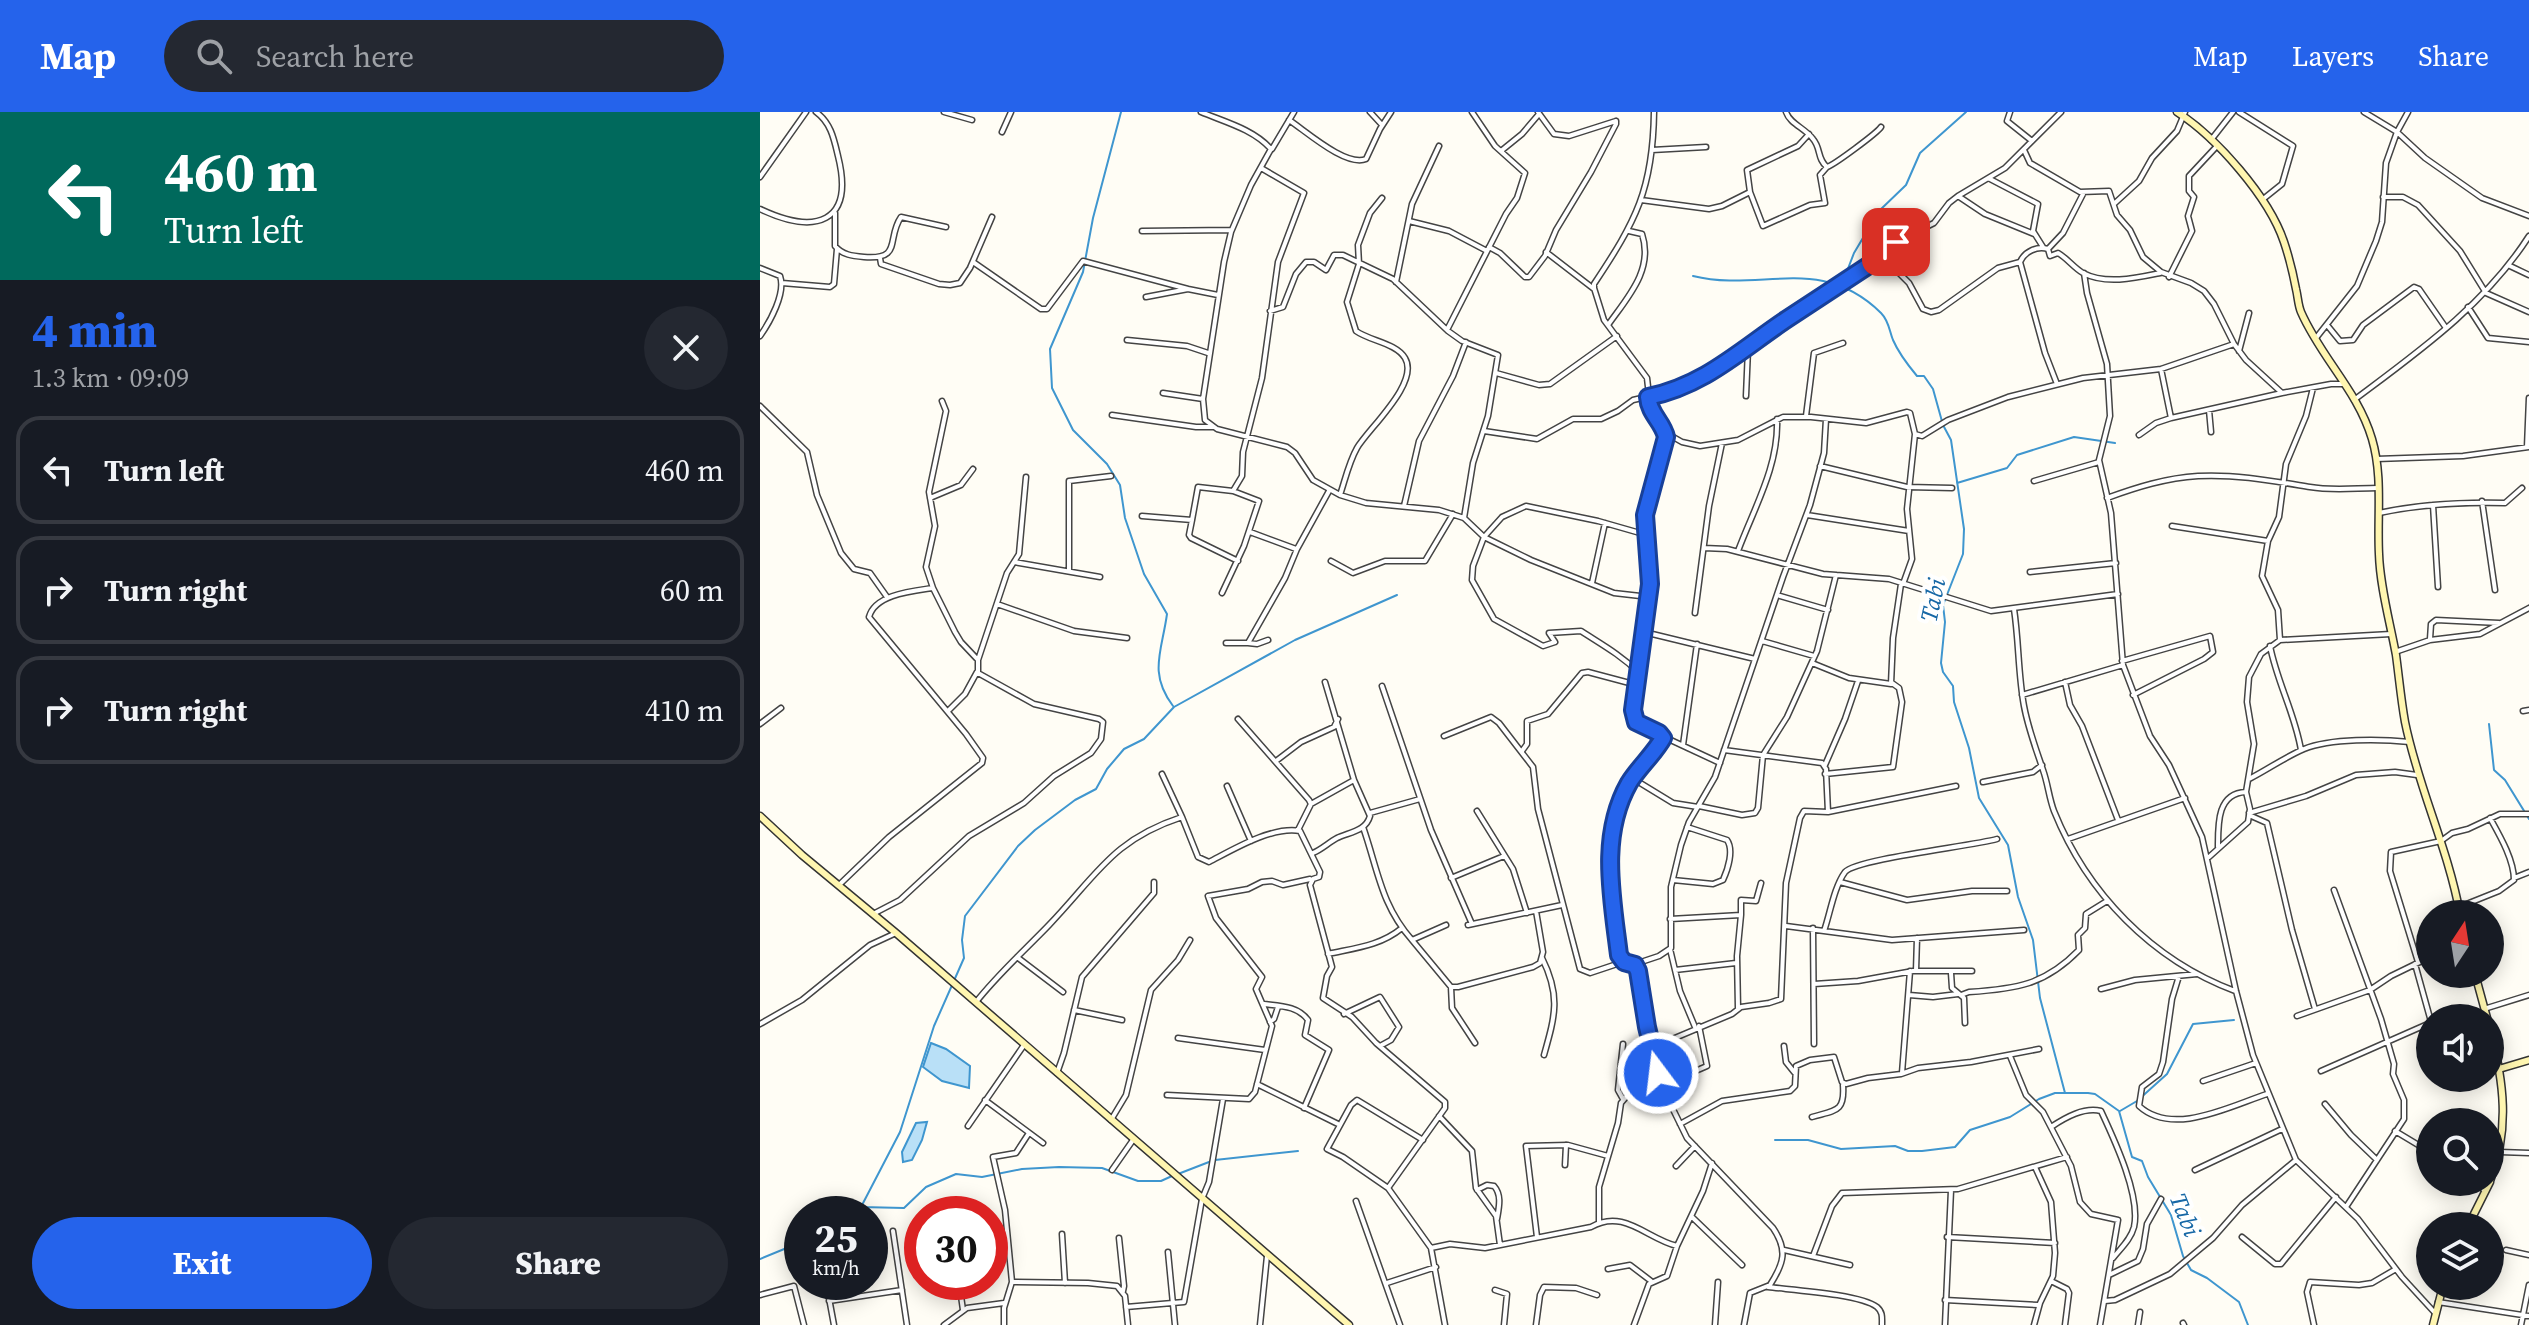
<!DOCTYPE html>
<meta charset="utf-8">
<style>
:root{--surface:#171b24;--page:#242831;--text:#f1f3f6;--muted:#9ea1a6;--line:#363941;--accent:#2563eb}
body{margin:0;font-family:"Source Serif 4",serif;background:var(--page);color:var(--text);height:100vh;display:flex;flex-direction:column;font-size:30px;white-space:nowrap}
*{box-sizing:border-box;margin:0}
p{font-size:26px;color:var(--muted)}
.icon{flex:none;width:44px;height:44px;fill:none;stroke:currentColor;stroke-width:2;stroke-linecap:round;stroke-linejoin:round}
.map{position:relative;flex:1;overflow:hidden}
.details{display:flex;flex-direction:column;background:var(--surface);width:760px}
.details>*{flex:none}
.banner{background:#00695c;color:#fff;overflow:hidden}
.needle{width:52px;rotate:12deg}
.buttons{position:absolute;left:1656px;top:788px;display:grid;gap:16px}
.buttons a{display:grid;place-items:center;width:88px;height:88px;border-radius:50%;background:var(--surface);box-shadow:0 4px 20px #0003;font-size:40px}
.speed{position:absolute;left:24px;top:1084px;display:flex;gap:16px;font-size:40px;font-weight:700;text-align:center}
.speed>*{display:grid;place-content:center;width:104px;height:104px;border-radius:50%;background:var(--surface);box-shadow:0 4px 20px #0003;line-height:1}
.speed small{font-size:20px;font-weight:400}
.speed .limit{border:12px solid #d22;background:#fff;color:#111}
.pin{position:absolute;display:grid;place-items:center;width:68px;height:68px;color:#fff;margin:-34px;border-radius:16px;box-shadow:0 4px 12px #0006}
.me{position:absolute;width:88px;margin:-44px;rotate:345deg;stroke-linejoin:round;filter:drop-shadow(0 0 6px #0008)}
.turn{display:flex;align-items:center;gap:28px;height:168px;padding:0 32px;font-size:36px}
.turn .icon{width:104px;height:104px;stroke-width:2.5}
.turn b{display:block;font-size:56px;line-height:68px}
.round{display:grid;place-items:center;flex:none;width:84px;height:84px;border-radius:42px;background:var(--page)}
.summary{display:flex;align-items:center;justify-content:space-between;height:136px;padding:0 32px}
h1{font-size:48px;font-weight:800;line-height:60px;color:var(--accent)}
.action{display:flex;gap:16px;margin-top:auto;padding:16px 32px}
.action a{flex:1;height:92px;border-radius:48px;background:var(--accent);color:#fff;font-size:32px;font-weight:800;line-height:92px;text-align:center}
.action a+a{background:var(--page);color:var(--text)}
ul{padding:0;list-style:none}
li{display:flex;align-items:center;gap:24px;height:108px;margin:0 16px 12px;padding:0 16px;border:4px solid var(--line);border-radius:24px}
li div{flex:1}
li b{display:block;font-size:30px}
li em{font-style:normal}
header{display:flex;align-items:center;gap:48px;box-sizing:border-box;height:112px;padding:0 40px;background:var(--accent);color:#fff}
header strong{font-size:38px}
nav{display:flex;gap:44px;margin-inline-start:auto;font-size:28px}
.search{width:560px;height:72px;background:var(--page);display:flex;align-items:center;gap:20px;box-sizing:border-box;padding:0 28px;border-radius:44px;color:var(--muted);font-size:30px}
main{display:flex;flex:1;min-height:0}
.map>svg:first-child{display:block}
.water{fill:#b9e0f7;stroke:#3f96cf;stroke-width:2}
.lines{fill:none;stroke-linecap:round;stroke-linejoin:round}
.stream{stroke:#3f96cf;stroke-width:2}
.street-casing{stroke:#444;stroke-width:7}
.secondary-casing{stroke:#333;stroke-width:9}
.street{stroke:#fff;stroke-width:4}
.secondary{stroke:#fff6b0;stroke-width:6}
.route-casing{stroke:#184099;stroke-width:20}
.route{stroke:#2563eb;stroke-width:14}
.labels{text-anchor:middle;stroke-width:8;stroke-linejoin:round;paint-order:stroke}
.water-label{font-size:24px;font-style:italic;fill:#1768a6;stroke:#fff}
</style>
<header>
<strong>Map</strong>
<div class="search"><svg class="icon" aria-label="search" viewBox="0 0 24 24"><circle cx="10" cy="10" r="6"/><path d="M15 15l6 6"/></svg>Search here</div>
<nav><a>Map</a><a>Layers</a><a>Share</a></nav>
</header>
<main>
<section class="details">
<div class="banner">
<div class="turn"><svg class="icon" aria-label="left" viewBox="0 0 24 24"><path d="M17 20v-9H6M10 6l-5 5 5 5"/></svg><div><b>460 m</b>Turn left</div></div>
</div>
<div class="summary"><div><h1>4 min</h1><p>1.3 km · 09:09</p></div><a class="round"><svg class="icon" aria-label="close" viewBox="0 0 24 24"><path d="M6 6l12 12M18 6L6 18"/></svg></a></div>
<ul>
<li><svg class="icon" aria-label="left" viewBox="0 0 24 24"><path d="M17 20v-9H6M10 6l-5 5 5 5"/></svg><div><b>Turn left</b></div><em>460 m</em></li>
<li><svg class="icon" aria-label="right" viewBox="0 0 24 24"><path d="M7 20v-9h11M14 6l5 5-5 5"/></svg><div><b>Turn right</b></div><em>60 m</em></li>
<li><svg class="icon" aria-label="right" viewBox="0 0 24 24"><path d="M7 20v-9h11M14 6l5 5-5 5"/></svg><div><b>Turn right</b></div><em>410 m</em></li>
</ul>
<div class="action"><a>Exit</a><a>Share</a></div>
</section>
<div class="map">
<svg width="1769" height="1213" viewBox="0 0 1769 1213">
<rect width="100%" height="100%" fill="#fffdf5"/>
<path class="water" d="M171 931 186 937 210 954 209 976 182 969 163 955Z
M167 1010 162 1028 152 1048 143 1050 142 1040 156 1011Z"/>
<g class="lines">
<path class="stream" d="M361 0 333 106 323 160 290 237 292 276 313 318 347 352 360 373 365 406 384 462 407 502C402 539 388 561 413 594
M933 164C1001 181 1060 141 1121 201 1129 209 1129 218 1133 228 1139 242 1147 252 1157 264H1164L1173 277 1183 313 1191 328 1204 417 1203 442 1183 493 1185 510 1181 551 1183 560 1193 574 1194 590 1209 636 1219 686 1248 733 1258 785 1273 828 1280 886 1305 981
M1084 167 1094 141 1119 99 1146 73 1160 41 1206 0
M1197 371 1247 356 1257 343 1314 325 1355 331
M1729 612 1734 658 1745 668 1769 707
M1360 999 1377 989 1407 962 1433 912 1474 908
M1015 1028H1048L1081 1037 1135 1034 1148 1039H1162L1195 1035 1210 1018 1250 1005 1279 987 1295 981H1328L1335 982 1359 999 1372 1045 1382 1049 1388 1065 1411 1103 1423 1144 1431 1158 1447 1166 1479 1190 1488 1213
M455 1048 538 1039
M418 1062 449 1050
M101 1095 140 1020 174 914 204 846 202 828 205 804 258 734 275 718 315 688 336 677 347 657 364 637 384 627 414 595 535 528 637 483
M83 1102 101 1095 144 1096 166 1075 196 1062 222 1065 262 1057 299 1055 342 1056 378 1069H401L412 1064
M0 1147 34 1133 42 1126"/>
<defs>
<path id="street" d="M184 0 212 8
M441 0C465 10 493 17 511 37L491 73 471 120 464 150 443 287 445 308 457 317 527 335 535 341 553 368 580 383 606 391 679 398 704 406 724 425 771 448 854 481 889 485
M610 0 622 13
M778 0 794 22 809 24 856 9
M894 0C893 77 876 109 834 172V176L844 208 887 266 891 301 906 321 885 403 890 472 873 598 876 610 899 621 903 626C891 647 872 665 860 688 838 734 854 795 859 843L864 850 875 853 878 859 887 915 898 961 907 985 927 1026 1013 1116C1028 1138 1024 1151 1010 1173L990 1181 984 1213
M1026 0C1030 12 1045 16 1053 27 1061 36 1057 47 1067 55
M1250 0 1247 9 1272 29
M1479 0 1533 34 1522 72 1502 88
M1648 0 1637 20 1665 46 1722 86 1769 104
M529 8C547 20 586 55 606 47L620 17 631 0
M242 20 251 0
M1049 22 1038 34 987 58 990 80 1003 114 1050 93 1065 91 1060 63 1067 55C1074 53 1117 21 1121 15
M1451 28 1473 0
M512 37 534 0
M892 38 946 35
M1264 38 1270 51 1320 80 1349 79 1357 103 1370 118 1383 145 1401 160 1431 171 1444 179 1454 192 1474 232
M741 39 762 22 779 2
M0 65 46 0
M1230 67 1278 92 1273 119 1283 135
M1323 82 1303 121 1288 137 1290 144 1298 141C1307 146 1314 156 1323 161 1346 173 1376 166 1400 161
M1198 84 1225 102 1274 122
M1623 85H1643L1658 93 1700 139 1726 181 1769 200
M881 88 949 97 962 94 990 80
M1355 91 1379 69 1392 46 1417 19 1425 0
M0 97C55 123 95 112 78 44 74 27 71 11 56 0
M75 101V134C82 143 93 144 104 145 143 148 126 127 141 105L186 115
M649 109 689 119 727 139
M382 119 471 118
M729 135 740 141 765 165H769L785 144 796 118 831 60 856 12V9
M1288 137C1277 134 1265 139 1260 150L1285 241 1297 272
M786 140 834 177
M1126 142 1135 157 1149 171 1163 197 1171 200 1179 198 1238 156 1260 150
M120 146 121 152 179 172 190 173 200 171 210 156 232 105
M213 150 281 197H287L323 149 428 177
M1750 154 1769 163
M0 156 20 164C26 181 10 210 0 224
M1324 161 1327 181 1347 252 1350 304 1339 348 1351 401 1363 553 1390 624 1409 653 1442 725 1476 879 1493 943 1536 1048 1598 1107 1642 1165 1675 1201
M1409 165 1432 119 1428 104 1434 85 1429 79V64L1457 34
M636 170 652 92 679 34
M22 171 70 175 74 172 77 137
M386 185 428 177 458 183
M1708 195 1728 226 1769 230
M510 199 523 195 536 162 546 150H554L566 158 574 143H583L633 167 688 219 702 229 738 243 728 304 713 351 704 406
M848 213C867 186 894 158 882 122L869 119
M1567 213 1580 229 1593 228 1603 213 1654 175 1659 177 1686 216
M687 218 746 102 757 86 765 61 735 34 712 0
M1556 226 1597 174 1616 129 1622 110 1626 51 1637 20 1604 0
M367 228 427 234 448 241
M1479 239 1489 201
M1401 257 1411 306 1522 281
M736 261 779 273 790 272 857 224
M403 281 443 287
M986 284 988 237
M1594 288C1658 240 1725 193 1769 124
M0 294 47 340 57 383 81 441 94 457 110 461 127 485
M1449 298 1451 320
M352 303 436 315H452
M1046 304 1054 241 1083 231
M724 319 777 327 813 307H841L858 299 873 288 921 277 975 247 1027 207 1126 142 1136 130 1174 111 1189 91 1198 84 1245 56 1301 0
M906 321 922 330 940 334 978 328 1023 305H1051L1106 311 1147 300 1150 301 1155 322 1162 324 1188 308 1248 285 1323 266 1401 257 1474 232 1486 248 1522 281 1571 272H1584
M1379 323 1396 311 1411 306
M1767 335 1769 286
M1616 347 1703 344 1769 335
M1060 354 1147 375 1192 376
M1274 369 1339 350
M473 379 482 364 483 340 502 266 518 150 544 81 501 56
M580 383C585 368 589 350 597 336 608 317 660 271 645 246 636 231 610 229 596 219L587 190 599 152 598 133 610 101 622 86
M170 386 201 373 213 357
M1347 386C1377 375 1406 366 1438 364 1476 362 1513 369 1550 375 1572 379 1596 376 1618 376
M1722 389 1735 478
M1673 393 1678 475
M644 394 659 329 693 264 706 230
M1619 401C1661 392 1702 390 1745 391L1762 376
M1047 403 1149 419
M382 404 432 408 438 375 473 379 499 389 484 434 462 481
M432 408 429 423 431 426 478 449
M1412 414 1508 429
M490 420 536 437
M944 436 967 437 1063 462 1129 467 1231 499 1358 482
M978 439C994 396 1019 354 1017 307
M571 449 593 461 625 449H665L693 402
M254 450 340 465
M309 459V369L351 364
M1270 460 1356 451
M832 471 845 411
M1143 472 1152 447 1147 397 1155 322
M1017 483 1068 498
M237 492 314 519 367 526
M1254 497C1259 530 1258 562 1264 594 1268 616 1276 637 1283 658 1288 672 1289 686 1294 699 1327 781 1392 848 1475 879
M935 501 949 394 962 331
M884 520 995 547
M1670 527 1671 512 1676 508 1739 511
M508 528 497 532 488 531 525 466 537 437 569 379
M1520 528 1518 498 1502 464 1508 429 1519 405 1526 352 1546 304 1553 276
M1002 529 1054 544
M466 531H488
M1510 534C1517 570 1535 602 1541 638
M1635 540 1670 528 1720 522 1769 496
M218 548 247 461 259 442 266 365
M1362 549 1450 524 1453 540 1444 547 1373 583
M1052 551 1089 566 1131 572 1133 526 1141 472
M878 560C861 543 841 532 821 519L789 521 795 530 783 534 734 507 712 468 713 454 724 425 742 405 766 394 838 409 887 423
M1305 570 1310 593 1322 614 1358 708
M622 574 671 718 712 812
M1262 583 1363 553
M188 599 205 582 217 560
M1763 599 1769 598
M478 607 549 688 551 692 538 718
M0 612 21 596
M684 624 731 605 739 611 773 655 778 697 820 857 830 861 863 850
M902 624 960 651
M923 633 937 532
M762 639 767 632V609L788 602 822 561 828 560 877 573
M516 649 541 630 574 615 578 607
M1065 653 1085 607 1098 569
M402 662 422 705
M1065 662 1133 655 1142 590 1139 576 1132 571
M872 666 913 691 938 695
M1489 667C1507 658 1525 645 1544 637 1571 626 1621 627 1650 630
M1223 670 1273 660 1282 653
M467 674 491 729
M551 692 594 668
M939 694 982 703 995 701 998 696 1003 643 1027 605 1057 539 1076 463
M717 699 753 757 767 801
M1068 700 1196 674
M610 701 660 687
M1489 701 1546 684 1596 663 1635 660 1657 663
M1489 703 1507 711 1532 818 1555 897
M603 715C618 758 621 793 652 828L686 813
M1308 727 1425 686
M1458 735C1458 712 1457 681 1486 680
M553 741C562 737 568 731 577 726 590 720 606 719 610 704L594 668 565 570
M1449 745 1488 710 1490 697 1486 680 1494 632 1487 590 1489 565 1501 542 1520 528 1631 522
M691 766 744 744
M1754 766 1769 760
M913 768 953 772 963 768C968 757 974 738 967 728L927 715
M1080 770 1147 788 1212 779H1247
M79 773 129 725 222 651 223 646 206 622 109 505C115 482 153 479 173 476
M1574 778 1621 907 1634 952 1633 962 1644 988V1007L1586 1095
M1699 795 1739 779 1754 768C1754 748 1740 724 1730 706
M113 802 140 788 209 724 264 691 294 664 331 641 341 627 343 610 339 607 274 592 218 561V548L201 530 195 520 173 476 166 455 175 414 169 380 186 299 182 289
M910 807 981 803V788L996 789 1001 771
M708 813 802 793
M1026 814 1132 828 1264 818
M1053 816 1054 932
M1064 819C1070 802 1074 775 1085 760 1096 747 1212 734 1237 727
M652 828 691 875H698L773 855 780 851 783 840 776 799
M910 837 920 879 935 915
M568 842C595 836 620 834 642 816
M257 845 303 880
M782 846C801 884 795 904 784 943
M1658 850 1630 759 1631 740 1681 729 1692 721 1708 717 1740 702H1769
M875 852 899 844 911 836V775L921 733 929 710 955 665 1023 465 1050 393 1064 341 1066 307
M1655 852 1670 906
M915 858 976 851
M1156 859 1157 826
M1191 861 1192 876 1204 886 1205 911
M1419 864 1412 887 1403 950 1399 962 1382 975 1379 994C1413 1025 1470 994 1507 982
M1054 872 1098 869 1153 859H1212
M691 875 692 896 715 931
M1341 877 1375 868 1437 862
M1149 883 1173 885 1198 882
M1201 883 1209 880C1256 877 1285 873 1319 838L1318 823 1325 816 1326 802 1347 789
M216 890C239 861 264 839 289 813 337 763 352 728 422 705L438 745 449 750C474 737 512 714 540 719L560 760 559 765 553 767 550 773 572 855 567 864 563 886 592 905 616 931 685 990V996L628 1076 671 1136 685 1213
M504 892C521 894 538 894 548 908L545 923 569 938 544 996
M978 896 977 844 981 803
M1724 897 1769 883
M314 898 362 908
M584 902 620 885 639 915 631 928 620 934
M1537 904 1610 878 1631 864 1670 845
M510 910 514 907 518 895
M0 912 42 888 110 833 136 821
M418 926 505 938
M863 932 858 978 863 987
M1024 934 1026 950 1034 960
M891 936 972 902 981 895 1009 891 1021 887 1026 771 1040 706 1044 699 1068 700 1066 657 1062 651 964 638
M1250 944 1266 983 1283 1000 1311 1054 1320 1090 1331 1102 1358 1108 1340 1213
M1561 959 1670 911
M297 961 304 941 322 865 394 781V770
M1142 961 1150 859
M1443 969 1496 951
M497 972 578 1012
M903 973 947 954 939 914
M407 983 489 987 495 980 512 914 496 877 502 865 456 806 448 784 488 777 502 770 512 769 523 773 550 767
M225 988 283 1031
M1565 992 1591 1023 1617 1048
M679 1004 712 1039 716 1076 736 1104 740 1133
M1052 1005C1076 998 1085 1000 1083 973
M351 1008 366 983 391 878 418 848 430 828
M920 1012 962 989 1030 979 1035 974 1036 954 1050 948 1074 945 1082 970 1086 972 1108 966 1141 962 1158 956 1211 950 1279 937
M208 1014 264 933
M1291 1015C1306 1005 1324 995 1341 999 1354 1027 1381 1084 1374 1115 1371 1127 1361 1136 1353 1146
M1635 1019 1670 1040
M1740 1040 1769 1041
M805 1053 806 1033
M916 1054 935 1034
M352 1058 373 1028
M1435 1058 1522 1017
M1713 1070 1726 1079
M628 1076 583 1045 567 1037 591 993 597 988 663 1028
M717 1078 727 1073 734 1074C742 1083 739 1095 737 1107
M596 1089 640 1213
M189 1093 190 1102
M932 1105 982 1153
M839 1110V1075L858 1011 861 991 867 984 904 976
M133 1119 147 1213
M302 1122 305 1171
M777 1125 766 1034 808 1033 848 1044
M1187 1125 1295 1131
M1482 1125 1515 1152H1521L1576 1085
M359 1126 364 1174 363 1179
M671 1136 690 1132 725 1136 831 1115C864 1096 887 1127 917 1134L943 1079 952 1051
M1024 1138 1090 1153
M1746 1138 1769 1143
M408 1140 415 1213
M1053 1144 1072 1094 1082 1081 1198 1077 1307 1045
M848 1157 870 1153 891 1169
M1349 1163 1378 1149 1383 1137 1387 1112 1401 1087
M1291 1169 1307 1177 1309 1181 1305 1213
M66 1170 74 1213
M199 1170 203 1198
M252 1170 328 1171 357 1174 365 1184 368 1213
M627 1171 676 1155
M1008 1175C1032 1178 1100 1182 1117 1195 1123 1200 1122 1206 1122 1213
M735 1178 747 1182 744 1213
M0 1183 34 1174 44 1213
M1185 1188 1278 1193
M69 1189 142 1178
M1345 1189 1355 1188 1410 1162 1453 1126 1482 1093 1536 1048
M1678 1190 1769 1204
M366 1195 424 1190 442 1087 449 1070 463 987
M1423 1211 1424 1213
M184 1213 207 1196 244 1191
M244 1213V1196L252 1170 245 1098 233 1045 256 1041 269 1021
M500 1213 507 1144
M776 1213 780 1183 784 1175 816 1176 837 1183
M874 1213 889 1172 907 1164 917 1134
M955 1213 958 1170
M1185 1213 1191 1078
M1274 1213 1280 1191 1293 1164 1295 1141 1291 1090 1275 1055
M1378 1213 1380 1200
M1554 1213 1547 1180 1550 1170 1599 1173 1612 1171 1636 1157
M1761 1213 1769 1173"/>
<path id="secondary" d="M1417 0C1456 25 1509 85 1524 130 1529 145 1533 161 1536 177 1538 185 1538 193 1541 200 1561 246 1598 279 1612 327 1623 364 1617 404 1619 442 1620 475 1630 510 1636 543 1639 565 1641 588 1645 610 1658 675 1688 736 1700 802
M0 704 42 743 136 821 589 1213
M1715 862 1727 906
M1730 918C1744 969 1750 1018 1730 1069
M1739 957 1769 948
M1708 1114 1730 1070
M1673 1213 1683 1174"/>
</defs>
<use href="#street" class="street-casing"/>
<use href="#secondary" class="secondary-casing"/>
<use href="#street" class="street"/>
<use href="#secondary" class="secondary"/>
</g>
<g class="lines">
<defs>
<path id="route" d="M898 961 887 915 878 859 875 853 864 850 859 843C852 785 839 724 869 671 879 655 894 642 903 626L899 621 876 610 873 598 890 472 885 403 906 325C903 310 889 302 888 285 944 274 982 237 1027 207 1060 185 1093 164 1126 142L1136 130"/>
</defs>
<use href="#route" class="route-casing"/>
<use href="#route" class="route"/>
</g>
<g class="labels">
<g class="water-label">
<text transform="translate(1173 488) rotate(-78)" y="8">Tabi</text>
<text transform="translate(1425 1103) rotate(68)" y="8">Tabi</text>
</g>
</g>
</svg>
<div class="buttons">
<a><svg class="needle" viewBox="-14 -14 28 28"><path d="M0-13l5 13h-10z" fill="#e53935"/><path d="M0 13l5-13h-10z" fill="#9ea1a6"/></svg></a>
<a><svg class="icon" aria-label="sound" viewBox="0 0 24 24"><path d="M4 9h4l5-4v14l-5-4H4zM17 9q2 3 0 6"/></svg></a>
<a><svg class="icon" aria-label="search" viewBox="0 0 24 24"><circle cx="10" cy="10" r="6"/><path d="M15 15l6 6"/></svg></a>
<a><svg class="icon" aria-label="layers" viewBox="0 0 24 24"><path d="M12 4l9 5-9 5-9-5zM3 14l9 5 9-5"/></svg></a>
</div>
<div class="speed"><div>25<small>km/h</small></div><div class="limit">30</div></div>
<div class="pin" style="left:1136px;top:130px;background:#d93025"><svg class="icon" aria-label="arrive" viewBox="0 0 24 24"><path d="M6 21V4h12l-3 4 3 4H6"/></svg></div>
<svg class="me" style="left:898px;top:961px" viewBox="-20 -20 40 40"><circle r="17" fill="#2563eb" stroke="#fff" stroke-width="3"/><path d="M0-11L8 9 0 5-8 9z" fill="#fff"/></svg>
</div>
</main>
